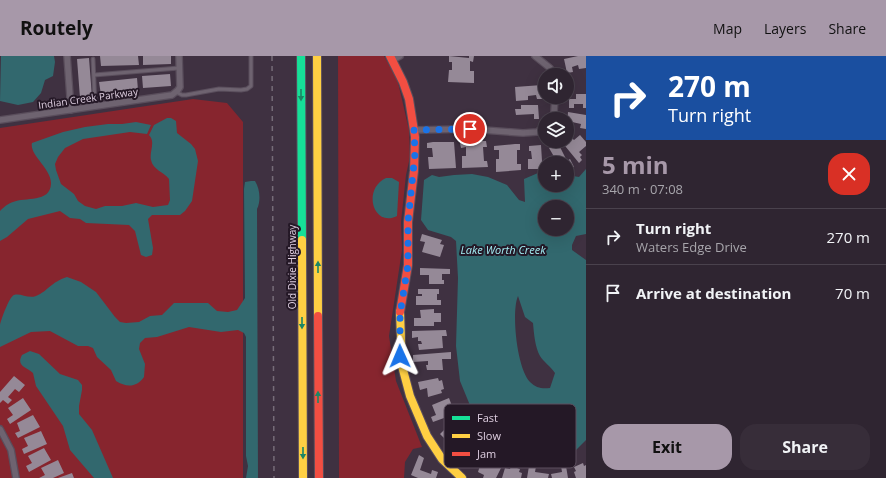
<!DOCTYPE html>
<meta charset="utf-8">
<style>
:root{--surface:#2f2531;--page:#372d39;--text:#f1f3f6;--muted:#a7a5ab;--line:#4a424d;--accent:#a798a9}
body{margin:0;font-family:"Open Sans",sans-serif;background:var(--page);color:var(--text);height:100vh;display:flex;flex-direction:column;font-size:15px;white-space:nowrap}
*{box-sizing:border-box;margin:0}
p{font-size:13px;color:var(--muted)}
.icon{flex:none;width:22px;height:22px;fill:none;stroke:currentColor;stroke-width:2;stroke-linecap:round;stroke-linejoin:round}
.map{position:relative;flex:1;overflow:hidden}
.side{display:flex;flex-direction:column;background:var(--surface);width:300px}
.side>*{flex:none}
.guide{background:#1a4fa0;color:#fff;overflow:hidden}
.fabs{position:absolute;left:538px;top:12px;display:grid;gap:8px}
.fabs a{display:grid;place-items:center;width:36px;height:36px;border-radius:50%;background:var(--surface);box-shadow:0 4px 16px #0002,0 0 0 1px var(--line);font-size:20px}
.pin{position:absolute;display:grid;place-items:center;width:34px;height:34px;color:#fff;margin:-17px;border:2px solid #fff;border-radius:50%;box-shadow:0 1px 4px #0007}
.me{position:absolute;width:44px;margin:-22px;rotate:359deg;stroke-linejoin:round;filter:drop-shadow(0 0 3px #0008)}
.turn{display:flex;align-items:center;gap:14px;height:84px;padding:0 16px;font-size:18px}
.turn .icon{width:52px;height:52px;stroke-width:2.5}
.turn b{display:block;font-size:28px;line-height:34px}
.round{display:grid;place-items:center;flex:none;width:42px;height:42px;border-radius:16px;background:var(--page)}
.summary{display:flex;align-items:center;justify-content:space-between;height:68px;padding:0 16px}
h1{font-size:24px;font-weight:700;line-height:30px;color:var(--accent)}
.primary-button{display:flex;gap:8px;margin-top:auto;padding:8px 16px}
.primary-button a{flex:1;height:46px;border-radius:16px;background:var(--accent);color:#111;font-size:16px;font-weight:700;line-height:46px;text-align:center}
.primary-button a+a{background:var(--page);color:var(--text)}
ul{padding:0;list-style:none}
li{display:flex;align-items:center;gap:12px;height:56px;padding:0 16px;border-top:1px solid var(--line)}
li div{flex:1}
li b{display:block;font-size:15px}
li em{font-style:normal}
header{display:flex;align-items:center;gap:24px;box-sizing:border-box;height:56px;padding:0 20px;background:var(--accent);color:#111}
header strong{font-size:19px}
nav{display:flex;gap:22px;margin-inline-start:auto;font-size:14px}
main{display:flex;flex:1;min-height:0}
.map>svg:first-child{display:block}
.green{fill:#87252e}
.water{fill:#32686e;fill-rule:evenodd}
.building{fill:#958997}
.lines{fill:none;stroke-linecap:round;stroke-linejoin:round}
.lane-casing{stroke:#5a4e5c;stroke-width:5}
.street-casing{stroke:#5a4e5c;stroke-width:8}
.fast-casing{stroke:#5a4e5c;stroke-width:10}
.slow-casing{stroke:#5a4e5c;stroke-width:10}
.jam-casing{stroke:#5a4e5c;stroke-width:10}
.lane{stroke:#6e6370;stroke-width:3}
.street{stroke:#6e6370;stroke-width:5.5}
.fast{stroke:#16e098;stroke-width:8}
.slow{stroke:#ffcf43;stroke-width:8}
.jam{stroke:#f24e42;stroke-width:8}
.rail{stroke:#766c78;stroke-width:1.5;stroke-dasharray:5 5;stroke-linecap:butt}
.oneway{fill:#1c8665}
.route{stroke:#1a73e8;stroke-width:7;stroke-dasharray:0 12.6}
.labels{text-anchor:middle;stroke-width:4;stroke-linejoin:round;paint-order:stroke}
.street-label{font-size:10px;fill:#dfcfe1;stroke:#241826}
.water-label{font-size:11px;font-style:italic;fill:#a4eff5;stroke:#241826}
.key{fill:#241826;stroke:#5c4f5e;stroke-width:1}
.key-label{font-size:11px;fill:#dfcfe1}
</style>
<header>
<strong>Routely</strong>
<nav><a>Map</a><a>Layers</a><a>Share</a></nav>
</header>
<main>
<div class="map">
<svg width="586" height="422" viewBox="0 0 586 422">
<rect width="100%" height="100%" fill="#3f3141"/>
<path class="green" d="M338 0H384L397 22 409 74 410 101 406 119 401 166 402 194 389 280 396 325 422 391 413 393 405 406 404 422H339Z
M193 43 227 47 243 66V422H0V72Z"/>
<path class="water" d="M1 0H54L55 6 53 20 45 24 41 37 33 46 18 49 0 45Z
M167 62H171L176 65 177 77 191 88 195 93 198 105 192 145 185 155 180 159H152L148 163 153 192 152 199 146 201 141 199 135 175 129 169 86 167 80 163 70 162 60 155 28 163 7 181 0 185V155C4 151 7 148 13 146 25 141 50 147 51 128 52 113 29 99 32 87L63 76 85 71 108 68H122L136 66 151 69 147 78 130 76 83 83 65 92 58 101 55 108 56 114 61 128 74 138 78 145 85 150 96 153 105 150H122L136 147 153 151 168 149 170 144 169 123C164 116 153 114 151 104 149 96 156 86 149 79L154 69Z
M586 113V178L576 180 572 189V194L586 204V384L576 394 565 397 549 399 531 396 498 383 474 359 460 325 456 290 458 222 456 185 451 181 428 174 421 164 424 124 432 119 439 121 454 119 472 118 488 121 507 129 519 144 525 146 524 123 538 117H545V129H567V119L579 121ZM545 151H567V173H545ZM518 240 525 261 533 267C534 278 535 291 540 300 543 305 551 311 555 317L550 332C542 333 536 332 530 326 517 313 511 256 518 240Z
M386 122H392L399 126 397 160C373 172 362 133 386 122Z
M251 125H255C260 133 261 145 257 153L258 422H246L248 410 246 400V281L244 277 238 274 221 276 189 271 157 281 145 282 140 287 139 293 145 308 144 321C137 331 127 332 116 325L111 314 97 301 93 292 88 290H78L50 275 31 276 0 291C0 284 0 275 0 269 1 264 9 241 14 239 21 237 28 243 36 240 48 235 51 226 67 221L81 226 96 236 115 261 120 266 126 267 139 266 150 260 162 259 174 247H208L217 255 228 256 237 254 245 242 244 133 245 126Z
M30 295 39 298 60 318 78 324 82 329V334L79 350V358L92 374 113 422H94L70 394 63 370 36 330 33 317C26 311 16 310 22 299Z"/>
<path class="building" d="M100 0H138L139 9 101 10Z
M143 0H171V8L143 9Z
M449 0 469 2V0H474L473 6 470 5V15H474V27L448 26 449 14H452V6H449Z
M578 0H586V12L579 13 578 9 572 11 573 16 567 17 564 3Z
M89 2 92 41 80 42 77 3Z
M170 18 171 30 143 32 142 20Z
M137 22 138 34 101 39 99 26Z
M542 29V43H537L536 39 528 40V44L516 45 515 31Z
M576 38H586V52H583V48H574V52H569V43H576Z
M521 49H538L539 63H534V58L516 59 515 53H521Z
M568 56 586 59V73L580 72 581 68 572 66V71L567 70Z
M580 79 586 86V90L579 96 582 99 580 101 582 104 579 107 561 85H567V82L568 83 571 81 574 84Z
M482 85H486L487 91H483L484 105H487L488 111 462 112V100H466V91L461 92 460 87Z
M433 86H454L456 112 429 113 428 101H433L432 92H427V87Z
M558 87 567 105 570 103 574 111 571 112 569 110 567 111V107H551L556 104 549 92Z
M515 88H520V94H517V108H521V114L496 116V103H499V94H494V90Z
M541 89 542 105H544V113H528V103H532L531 95H529V90Z
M422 178 442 184 440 188 444 189 440 201 422 196 425 186 420 185Z
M420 212 450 213V218H442V224H444V228H429V219H420Z
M418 233H439V238H437V244H441V249H416V240H422V238H418Z
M434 253V257H441V266H434V270H414V262H421L420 254Z
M446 274 447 280H442L443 292 419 294 418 288H422L421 285H418V281L412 282V275Z
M451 296V303H442L443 314H427L426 309H428V305L413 306V299Z
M14 320 25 329 19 336 15 333 8 341 12 344 8 348 3 344 0 347V336Z
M438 322 439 325 442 324 444 333 441 334 442 337 428 341 427 332 420 334 418 326Z
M23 342 31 354 10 368 7 363 13 359 8 352Z
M449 342 455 358 433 366 431 361 436 359 432 349Z
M33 359 40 371 18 382 15 377 20 375 17 367Z
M456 365 466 377 451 389 440 378 451 367 452 369Z
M41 375 47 388 24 398 22 393 28 390 24 382Z
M44 392 51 404 29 416 26 410 32 407 28 400Z
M419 399 424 402 420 414 431 418 432 414 438 416 436 422H418L411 419Z
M487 400 501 406 499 411 501 412 496 422H483L484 419 478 416 482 403 485 404Z
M58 404 64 417 53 422H39L45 419 41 412Z
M530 404 537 405 535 416 549 418 548 422H527Z
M583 407 584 410 586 409V422H576L574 416 576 415 574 411Z
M511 410 520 413 519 416 522 417 521 422H502L505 412 510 413Z
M561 410H566L568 422H552L551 418 562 416Z
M72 417 74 422H58Z"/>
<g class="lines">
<defs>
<path id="lane" d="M93 3 95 50
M94 19 179 12
M176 36 182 39H186L219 33 241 34 247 33 251 30V0"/>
<path id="street" d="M67 0 71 54
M535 0 550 12 553 19
M392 4 400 0
M552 63 554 56 555 41
M0 64 172 39 178 34 180 31 179 0
M414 74 470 73 523 77 537 76 545 71
M0 373 11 394 16 422"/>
<path id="fast" d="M301 0 302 184"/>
<path id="slow" d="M317 0 318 260
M302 184 303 422
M400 256 402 310 410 340 427 380 442 403 462 422"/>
<path id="jam" d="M390 0 403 26 409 43 415 81 414 115 408 166V209L400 256
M318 260 319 422"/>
</defs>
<use href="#lane" class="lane-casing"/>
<use href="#street" class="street-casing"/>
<use href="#fast" class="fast-casing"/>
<use href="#slow" class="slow-casing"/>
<use href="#jam" class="jam-casing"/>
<use href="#lane" class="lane"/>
<use href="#street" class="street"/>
<use href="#fast" class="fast"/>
<use href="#slow" class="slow"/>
<use href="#jam" class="jam"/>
<path class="rail" d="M272 0 274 422"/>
</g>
<defs><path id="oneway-solid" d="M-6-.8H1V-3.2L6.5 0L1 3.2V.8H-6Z"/></defs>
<g class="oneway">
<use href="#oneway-solid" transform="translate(301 39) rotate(90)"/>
<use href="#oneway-solid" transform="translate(318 211) rotate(-90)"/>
<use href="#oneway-solid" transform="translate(302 267) rotate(90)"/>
<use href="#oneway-solid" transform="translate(318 341) rotate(-90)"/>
<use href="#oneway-solid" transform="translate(303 397) rotate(90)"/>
</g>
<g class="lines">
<path class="route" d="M400 300V258L408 209V166L415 97 414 74 470 73"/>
</g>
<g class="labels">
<g class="street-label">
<text transform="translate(88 42) rotate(-8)" y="4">Indian Creek Parkway</text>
<text transform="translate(292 211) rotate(-90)" y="4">Old Dixie Highway</text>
</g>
<g class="water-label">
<text x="503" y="198">Lake Worth Creek</text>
</g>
</g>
<rect x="444" y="348" width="132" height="64" rx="6" class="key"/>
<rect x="452" y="360" width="18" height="4" fill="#16e098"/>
<rect x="452" y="378" width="18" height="4" fill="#ffcf43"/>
<rect x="452" y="396" width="18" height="4" fill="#f24e42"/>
<g class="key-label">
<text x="477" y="366">Fast</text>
<text x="477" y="384">Slow</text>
<text x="477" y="402">Jam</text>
</g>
</svg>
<div class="fabs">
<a><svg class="icon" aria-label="sound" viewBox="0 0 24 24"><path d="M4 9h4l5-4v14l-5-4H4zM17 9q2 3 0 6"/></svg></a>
<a><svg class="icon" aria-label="layers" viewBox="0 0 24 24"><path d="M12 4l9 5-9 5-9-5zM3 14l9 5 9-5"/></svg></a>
<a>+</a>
<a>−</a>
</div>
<div class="pin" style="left:470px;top:73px;background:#d93025"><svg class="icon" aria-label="arrive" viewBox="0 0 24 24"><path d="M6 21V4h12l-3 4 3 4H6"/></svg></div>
<svg class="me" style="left:400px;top:300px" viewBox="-20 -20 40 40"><path d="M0-17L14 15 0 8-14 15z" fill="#1a73e8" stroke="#fff" stroke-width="4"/></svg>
</div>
<section class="side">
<div class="guide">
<div class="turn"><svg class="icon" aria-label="right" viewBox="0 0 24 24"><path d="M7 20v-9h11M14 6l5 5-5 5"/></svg><div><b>270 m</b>Turn right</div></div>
</div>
<div class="summary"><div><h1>5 min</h1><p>340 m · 07:08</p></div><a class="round" style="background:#d93025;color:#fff"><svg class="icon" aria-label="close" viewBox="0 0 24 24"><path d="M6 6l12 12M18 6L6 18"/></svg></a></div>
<ul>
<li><svg class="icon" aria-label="right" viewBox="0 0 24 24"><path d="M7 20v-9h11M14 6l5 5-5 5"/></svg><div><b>Turn right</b><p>Waters Edge Drive</p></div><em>270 m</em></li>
<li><svg class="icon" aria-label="arrive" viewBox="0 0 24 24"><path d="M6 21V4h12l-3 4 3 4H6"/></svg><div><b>Arrive at destination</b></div><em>70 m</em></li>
</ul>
<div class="primary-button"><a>Exit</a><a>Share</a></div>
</section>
</main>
